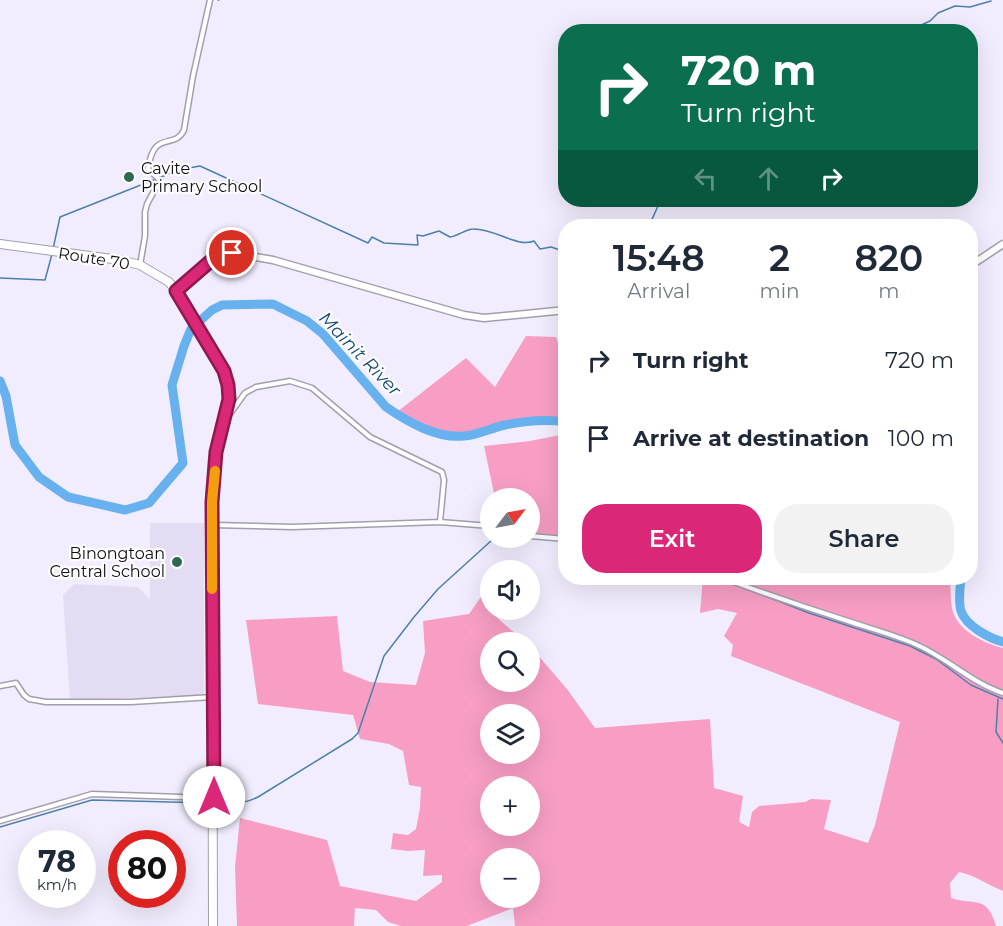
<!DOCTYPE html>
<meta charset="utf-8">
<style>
:root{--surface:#fff;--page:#f2f2f3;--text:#1f2937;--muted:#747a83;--accent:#db2777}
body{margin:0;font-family:Montserrat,sans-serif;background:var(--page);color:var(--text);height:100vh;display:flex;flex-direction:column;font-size:22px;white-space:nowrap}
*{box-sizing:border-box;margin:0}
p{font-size:20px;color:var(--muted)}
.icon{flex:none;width:33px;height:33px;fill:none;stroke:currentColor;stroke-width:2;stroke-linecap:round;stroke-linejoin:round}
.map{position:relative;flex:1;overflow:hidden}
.panel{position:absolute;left:558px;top:219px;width:420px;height:366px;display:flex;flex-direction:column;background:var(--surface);border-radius:24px;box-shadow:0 6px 24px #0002}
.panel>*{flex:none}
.banner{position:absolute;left:558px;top:24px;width:420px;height:183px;border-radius:24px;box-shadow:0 6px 24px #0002;background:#0b6e4f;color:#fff;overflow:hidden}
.needle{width:39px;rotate:58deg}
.buttons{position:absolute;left:480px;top:488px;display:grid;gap:12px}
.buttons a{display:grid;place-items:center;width:60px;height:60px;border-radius:50%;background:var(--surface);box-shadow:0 6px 24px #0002;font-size:30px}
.speed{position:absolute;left:18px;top:830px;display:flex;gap:12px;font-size:30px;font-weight:700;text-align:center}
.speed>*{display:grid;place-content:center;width:78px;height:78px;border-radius:50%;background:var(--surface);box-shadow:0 6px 24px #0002;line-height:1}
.speed small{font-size:15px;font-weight:400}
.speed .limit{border:9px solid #d22;background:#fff;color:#111}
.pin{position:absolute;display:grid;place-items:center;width:51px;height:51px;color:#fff;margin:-26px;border:3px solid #fff;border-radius:50%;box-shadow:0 2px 6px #0007}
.me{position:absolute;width:66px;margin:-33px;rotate:0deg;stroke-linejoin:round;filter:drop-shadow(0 0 4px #0008)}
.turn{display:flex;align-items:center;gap:21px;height:126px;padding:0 24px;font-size:27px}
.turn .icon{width:78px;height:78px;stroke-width:2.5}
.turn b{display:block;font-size:42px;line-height:51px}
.lanes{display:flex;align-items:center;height:57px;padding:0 24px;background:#0003;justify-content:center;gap:30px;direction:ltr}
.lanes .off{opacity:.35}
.eta{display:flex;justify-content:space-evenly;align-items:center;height:102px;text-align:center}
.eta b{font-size:36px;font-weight:600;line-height:42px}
.primary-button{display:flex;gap:12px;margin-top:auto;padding:12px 24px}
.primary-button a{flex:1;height:69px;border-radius:24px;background:var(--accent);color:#fff;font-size:24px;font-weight:600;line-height:69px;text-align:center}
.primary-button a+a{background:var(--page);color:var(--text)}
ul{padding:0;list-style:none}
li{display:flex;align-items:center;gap:18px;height:78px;padding:0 24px}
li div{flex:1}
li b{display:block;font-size:22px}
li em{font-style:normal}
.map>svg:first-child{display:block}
.built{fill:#e3dcf3}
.forest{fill:#f89ec4;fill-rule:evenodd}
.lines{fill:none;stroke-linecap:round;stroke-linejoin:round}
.stream{stroke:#4c80ac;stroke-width:1.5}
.river{stroke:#66b1ee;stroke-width:9}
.street-casing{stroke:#a39ead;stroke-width:7}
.primary-casing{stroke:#a39ead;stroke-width:9}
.highway-casing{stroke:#a39ead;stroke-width:10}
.street{stroke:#fff;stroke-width:4}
.primary{stroke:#fff;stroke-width:6}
.highway{stroke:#fff;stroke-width:8}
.route-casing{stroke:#8e194d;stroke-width:15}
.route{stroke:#db2777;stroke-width:10}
.slow{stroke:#f59e0b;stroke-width:10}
.poi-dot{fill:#2f6851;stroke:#fdfdfd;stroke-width:2}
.labels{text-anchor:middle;stroke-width:4.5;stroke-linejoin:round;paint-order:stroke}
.poi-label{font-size:16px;fill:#100e13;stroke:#fdfdfd;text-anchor:start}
.street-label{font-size:16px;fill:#100e13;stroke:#fdfdfd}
.water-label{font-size:18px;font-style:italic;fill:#134a72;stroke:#fdfdfd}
</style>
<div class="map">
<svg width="1003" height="926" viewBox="0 0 1003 926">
<rect width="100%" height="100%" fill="#f2edfe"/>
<path class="built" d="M150 523H204V695L70 700 63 595 74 584 138 587 150 600Z"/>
<path class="forest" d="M526 336 556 337 565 361V422L510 424 465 436H443L405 419 397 412 466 358 495 387Z
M565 434V541L530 534V498H495L484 446 530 441Z
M703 578H950C951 588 950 602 953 612 959 631 985 644 1003 648V891C988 885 975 875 959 872L950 883 951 898C975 906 987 894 996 926H515L513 908 467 926H401L388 922 376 910 355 908 354 926H237L235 867 240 818 327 840 340 886 416 901 442 882V875L423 876 425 850 408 851 391 849 393 833 408 835 416 829 420 808 421 787 409 785 403 751 389 744 360 739 353 715 258 704 246 620 337 616 343 671 370 682 416 685 425 653 423 621 469 614 490 584V609H493V614L525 642H490V681H530V646L567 689 595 728 710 719 714 788 743 796 739 822 749 827 752 812 759 806 805 802 811 799 831 800 824 829 868 843 875 825 900 722 731 656 733 645 724 636 737 613 718 609 700 613ZM490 714H530V753H490ZM490 786H530V825H490ZM490 858H530V897H490Z"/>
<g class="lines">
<path class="stream" d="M218 0H219
M894 32 900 25 917 27 930 21 938 13 955 6 970 7 991 1
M161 177 178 170 200 166 368 243 372 237 384 243 418 245 417 235 423 236 439 231 450 237C458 236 466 229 473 229 494 228 517 248 534 241L540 249 551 247 566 252
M649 226 658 206 668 200
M53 249 60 217 156 179
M0 278 45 280 52 254
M732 583 809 613 910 646 936 659 971 685 1003 699
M998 699 996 732 1003 743
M217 803C232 805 244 804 258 797L352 739 358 733 384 656 414 617 438 589 492 540 499 537 529 538
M0 827 92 800 209 803"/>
<path class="river" d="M0 381 6 396 15 445 39 477 68 497 125 510 149 503 183 463 172 385 184 346 191 329 212 310 222 305 273 304 307 321 323 334 386 407C408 422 437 439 464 436 478 435 491 428 505 425 524 421 546 419 566 422
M961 578C960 588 958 601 961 611 966 626 989 638 1003 642"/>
<defs>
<path id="street" d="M140 265 145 236V212L147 204 160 180 148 169C154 128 174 151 184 130L193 76 210 0
M227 418 245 393 256 387 290 381 312 388 370 437 442 472 444 480 440 522
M213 525 292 527 440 522 490 526
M530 536 566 539
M723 578C763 593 804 607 845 620 868 628 892 634 915 644 946 657 970 682 1003 693
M0 686 16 683 24 695 29 699 46 702H131L213 697
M0 821 92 794 211 798"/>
<path id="primary" d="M970 266 1003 244
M176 291 214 258 232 253 273 260 464 315 484 318 566 310"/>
<path id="highway" d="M0 244 120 260 140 265 169 282 183 300 226 376 229 399 216 452 212 502 213 926"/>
</defs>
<use href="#street" class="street-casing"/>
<use href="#primary" class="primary-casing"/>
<use href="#highway" class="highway-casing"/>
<use href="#street" class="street"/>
<use href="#primary" class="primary"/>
<use href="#highway" class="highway"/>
</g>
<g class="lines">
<defs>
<path id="route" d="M214 797 212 502 216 452 229 399 228 385 224 371 176 291 214 258 232 253"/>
</defs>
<use href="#route" class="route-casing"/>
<use href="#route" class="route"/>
<path class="slow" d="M212 589V502L215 471"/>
</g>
<g class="poi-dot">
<circle cx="129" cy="177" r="6"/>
<circle cx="177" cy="562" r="6"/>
</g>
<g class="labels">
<g class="poi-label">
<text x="141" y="174">Cavite<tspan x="141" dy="18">Primary School</tspan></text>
<text x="165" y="559" text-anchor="end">Binongtoan<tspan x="165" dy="18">Central School</tspan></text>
</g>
<g class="street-label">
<text transform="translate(94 258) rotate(9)" y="6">Route 70</text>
</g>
<g class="water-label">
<text transform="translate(360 354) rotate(46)" y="6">Mainit River</text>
</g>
</g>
</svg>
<div class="buttons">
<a><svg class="needle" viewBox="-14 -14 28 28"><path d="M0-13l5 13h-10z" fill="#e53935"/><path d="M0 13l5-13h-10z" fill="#747a83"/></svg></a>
<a><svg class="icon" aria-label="sound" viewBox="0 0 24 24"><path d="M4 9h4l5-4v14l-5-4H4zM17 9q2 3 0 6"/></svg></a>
<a><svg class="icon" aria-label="search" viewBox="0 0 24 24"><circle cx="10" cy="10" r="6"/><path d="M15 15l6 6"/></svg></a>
<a><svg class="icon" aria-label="layers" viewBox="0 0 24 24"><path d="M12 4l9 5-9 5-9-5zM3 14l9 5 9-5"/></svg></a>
<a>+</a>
<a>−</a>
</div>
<div class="speed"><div>78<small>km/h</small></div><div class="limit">80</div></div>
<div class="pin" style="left:232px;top:253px;background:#d93025"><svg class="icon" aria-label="arrive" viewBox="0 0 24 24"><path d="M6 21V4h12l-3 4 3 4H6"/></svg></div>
<svg class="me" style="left:214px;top:797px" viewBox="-20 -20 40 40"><circle r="19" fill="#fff"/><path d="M0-13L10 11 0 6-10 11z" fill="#db2777"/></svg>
<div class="banner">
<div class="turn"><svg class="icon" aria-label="right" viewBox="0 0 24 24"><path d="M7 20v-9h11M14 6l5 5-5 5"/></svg><div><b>720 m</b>Turn right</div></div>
<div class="lanes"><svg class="icon off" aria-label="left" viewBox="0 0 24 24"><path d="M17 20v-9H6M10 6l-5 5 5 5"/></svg><svg class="icon off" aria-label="ahead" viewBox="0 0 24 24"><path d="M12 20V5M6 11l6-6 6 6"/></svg><svg class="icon" aria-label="right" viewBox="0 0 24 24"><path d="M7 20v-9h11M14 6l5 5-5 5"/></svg></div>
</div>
<section class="panel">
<div class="eta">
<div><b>15:48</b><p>Arrival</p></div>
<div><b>2</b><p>min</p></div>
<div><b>820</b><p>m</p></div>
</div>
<ul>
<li><svg class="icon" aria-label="right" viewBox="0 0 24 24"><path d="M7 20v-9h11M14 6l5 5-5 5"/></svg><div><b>Turn right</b></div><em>720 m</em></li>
<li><svg class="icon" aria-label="arrive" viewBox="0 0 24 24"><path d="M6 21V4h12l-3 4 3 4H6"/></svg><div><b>Arrive at destination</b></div><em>100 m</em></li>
</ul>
<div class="primary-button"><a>Exit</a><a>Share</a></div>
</section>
</div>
